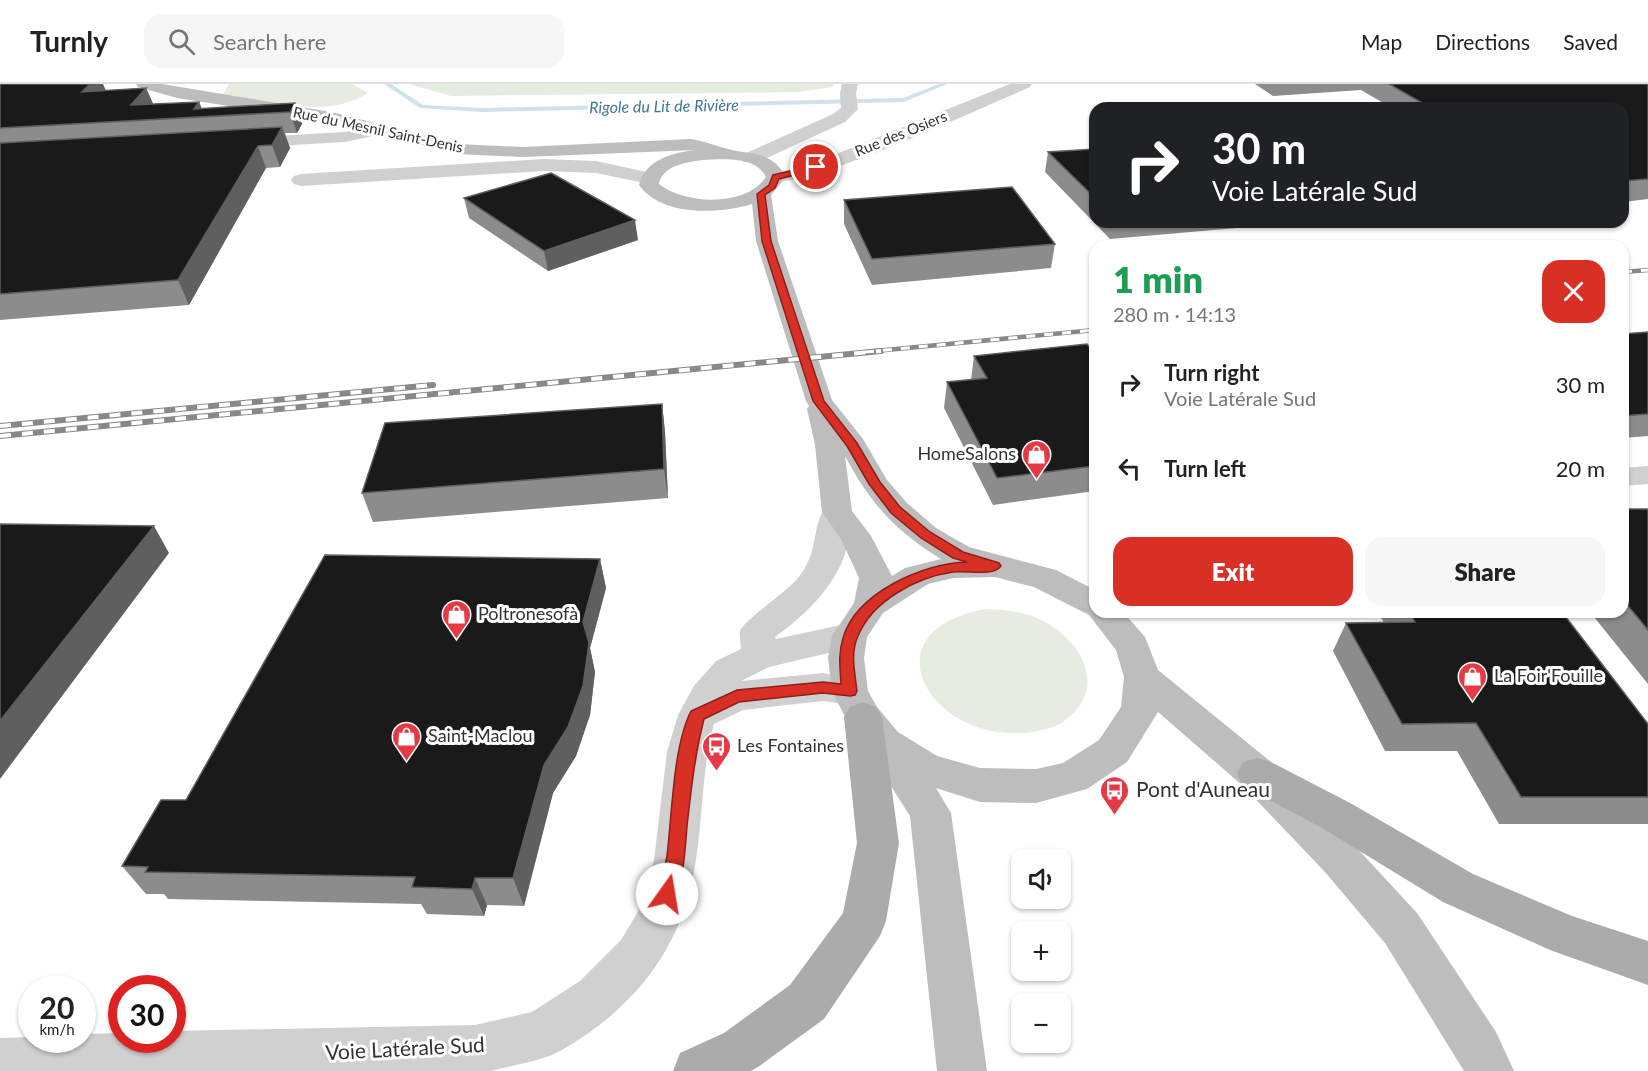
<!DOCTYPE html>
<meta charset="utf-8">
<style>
:root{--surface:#fff;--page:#f6f6f6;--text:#222;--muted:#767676;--line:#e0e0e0;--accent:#d93025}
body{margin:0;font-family:Lato,sans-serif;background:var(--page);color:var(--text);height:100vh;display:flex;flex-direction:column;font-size:22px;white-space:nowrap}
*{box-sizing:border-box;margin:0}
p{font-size:20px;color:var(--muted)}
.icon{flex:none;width:33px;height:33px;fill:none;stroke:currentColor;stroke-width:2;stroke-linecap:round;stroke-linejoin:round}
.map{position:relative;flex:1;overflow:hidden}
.sheet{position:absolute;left:1089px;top:156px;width:540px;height:378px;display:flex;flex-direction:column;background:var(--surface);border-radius:18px;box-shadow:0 2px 4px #0004}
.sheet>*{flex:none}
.top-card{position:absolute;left:1089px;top:18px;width:540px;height:126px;border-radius:18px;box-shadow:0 2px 4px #0004;background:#202124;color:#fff;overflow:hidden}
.tools{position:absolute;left:1011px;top:765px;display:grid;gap:12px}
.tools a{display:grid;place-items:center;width:60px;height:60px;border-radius:12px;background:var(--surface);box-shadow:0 2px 4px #0004;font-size:30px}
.speed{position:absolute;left:18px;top:891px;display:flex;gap:12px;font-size:30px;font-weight:700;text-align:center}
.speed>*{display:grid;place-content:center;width:78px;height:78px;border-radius:50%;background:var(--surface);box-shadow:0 2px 4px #0004;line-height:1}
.speed small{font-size:15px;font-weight:400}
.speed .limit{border:9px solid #d22;background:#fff;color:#111}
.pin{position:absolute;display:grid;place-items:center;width:51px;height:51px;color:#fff;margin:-26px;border:3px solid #fff;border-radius:50%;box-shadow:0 2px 6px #0007}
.me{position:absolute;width:66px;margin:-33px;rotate:13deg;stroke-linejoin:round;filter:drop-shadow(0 0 4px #0008)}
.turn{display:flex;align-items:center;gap:21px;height:126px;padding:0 24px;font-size:27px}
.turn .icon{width:78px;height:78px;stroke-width:2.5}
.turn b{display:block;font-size:42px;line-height:51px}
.round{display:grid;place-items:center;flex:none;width:63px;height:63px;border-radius:18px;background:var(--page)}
.summary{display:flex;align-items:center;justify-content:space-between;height:102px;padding:0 24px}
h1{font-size:36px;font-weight:800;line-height:45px;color:#1e9e55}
.button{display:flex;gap:12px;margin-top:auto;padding:12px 24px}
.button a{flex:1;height:69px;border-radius:18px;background:var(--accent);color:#fff;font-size:24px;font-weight:800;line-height:69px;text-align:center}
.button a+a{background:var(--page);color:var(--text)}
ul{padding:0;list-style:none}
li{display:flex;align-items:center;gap:18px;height:84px;padding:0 24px}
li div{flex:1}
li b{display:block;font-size:22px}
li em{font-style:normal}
header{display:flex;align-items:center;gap:36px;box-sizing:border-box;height:84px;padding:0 30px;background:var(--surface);border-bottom:2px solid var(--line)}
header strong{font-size:28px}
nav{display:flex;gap:33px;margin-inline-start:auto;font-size:21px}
.search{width:420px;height:54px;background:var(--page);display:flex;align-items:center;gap:15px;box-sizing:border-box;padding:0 21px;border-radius:18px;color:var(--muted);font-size:22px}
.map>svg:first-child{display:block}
.green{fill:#e6ecdf}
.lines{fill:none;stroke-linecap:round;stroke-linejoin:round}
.stream{fill:#cfe2ee;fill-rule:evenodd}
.street{fill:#d0d0d0;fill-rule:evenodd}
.secondary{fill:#bdbdbd;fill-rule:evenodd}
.primary{fill:#ababab;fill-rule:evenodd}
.rail-far1-casing{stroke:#888;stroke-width:4.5}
.rail-casing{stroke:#888;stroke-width:6}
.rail-far1{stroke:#fff;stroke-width:3;stroke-dasharray:9;stroke-linecap:butt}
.rail{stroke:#fff;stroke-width:4;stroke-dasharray:11;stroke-linecap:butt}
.wall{fill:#8c8c8c}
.shaded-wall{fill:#5f5f5f}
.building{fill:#1a1a1a;stroke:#5f5f5f;stroke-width:1.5}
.route{fill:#d93025;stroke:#8d1f18;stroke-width:1.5}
.labels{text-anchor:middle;stroke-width:6;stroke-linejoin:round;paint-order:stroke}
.far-street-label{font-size:15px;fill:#333;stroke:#fff}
.far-water-label{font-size:16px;font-style:italic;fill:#3f7597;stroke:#fff}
.poi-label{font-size:18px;fill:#333;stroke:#fff;text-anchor:start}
.near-poi-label{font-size:21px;fill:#333;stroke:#fff;text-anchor:start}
.near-street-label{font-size:21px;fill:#333;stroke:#fff}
</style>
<header>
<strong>Turnly</strong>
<div class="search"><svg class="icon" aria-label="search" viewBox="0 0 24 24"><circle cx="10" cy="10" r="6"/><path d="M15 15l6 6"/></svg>Search here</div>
<nav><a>Map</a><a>Directions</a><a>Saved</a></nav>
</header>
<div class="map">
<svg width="1648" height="987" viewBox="0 0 1648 987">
<rect width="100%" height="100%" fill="#fff"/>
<path class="green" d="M229 0H352L368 9C327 36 269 17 223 10Z
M409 0H834L832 3 799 8 451 12Z
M986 525C1004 526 1023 527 1039 535 1082 555 1110 605 1063 638 1052 645 1036 648 1023 649 929 656 865 547 986 525Z"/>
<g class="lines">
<path class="stream" d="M384 0H391L423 21 483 24 903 14 939 0H947L904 18 483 28 420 24Z"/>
<path class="street" d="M842 0H858L856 9 858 25 845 38 758 78H744L742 74 744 70 833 30 841 24 840 9Z
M1010 0H1032L1030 3C985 22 805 106 769 97L766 93 769 89 794 85 829 73Z
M381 40 387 41 390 45 387 49 345 58 241 64 235 63 232 59 235 55 241 54 345 48Z
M544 75 596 77 656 90 659 94 656 98 649 100 596 89 544 87 301 102 294 100 291 96 294 92 301 90Z
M1648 382V400L1623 402V384Z
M837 418 848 421 852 428C850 442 849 457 845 470 833 505 804 532 775 553L776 555 850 539 862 543 868 552 862 561 769 583 741 597 823 589 863 597 868 607 863 617 850 621 823 617 743 626 714 640C702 684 703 730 696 775 685 861 635 925 560 967 539 978 513 981 490 987H0V954L32 953V956H82V950L122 949V956H172V947L475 941 532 928 580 897 621 856 642 821 654 776 667 668 678 631 694 602 716 577 741 565C741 560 739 552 740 547 743 537 788 507 798 494 819 469 811 444 826 421Z"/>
<path class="secondary" d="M136 0H162L331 28 458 60 523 63 691 55C704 57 716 62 728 65 753 72 771 66 786 93L771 111 778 157 832 316 863 355 887 396 907 419 936 444 969 463 1056 486 1095 506V528H1123L1145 553 1158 586 1271 678 1355 762 1417 829 1496 948 1514 987H1464L1385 859 1325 788 1243 702 1158 628 1127 678 1087 705 1036 719 980 718 936 704 951 729 987 987H937L910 732 868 666 850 643 832 607 828 574 832 552 854 519 859 494 841 455 822 428 815 361 807 325 809 322 806 317 756 157 752 120C719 130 662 133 639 101 646 75 672 69 696 66L523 73 458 70 331 38 177 14 138 3ZM703 76C723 75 756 72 766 93 746 123 685 121 659 100 663 81 687 78 703 76ZM845 372C870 419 895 447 941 475L905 484 892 492 871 452 852 427ZM995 493 1034 503 1089 531 1116 566 1124 593 1121 623 1099 656 1063 679 1036 685 980 684 937 672 898 648 877 623 868 607 864 574 867 553 883 529 928 500 953 494Z"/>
<path class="primary" d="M863 618 876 623 882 633 899 759 886 837 880 852 824 935 758 983 751 987H673L680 969 724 949 790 901 843 829 857 759 844 633 850 623Z
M1257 674 1271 678 1352 720 1473 790 1572 832 1648 857V901L1550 866 1443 818 1322 744 1243 702 1237 690 1243 678Z"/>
<defs>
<path id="rail-far1" d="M1623 188 1648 186
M865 268 1095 246"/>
<path id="rail" d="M0 342 433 301
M0 352 881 267"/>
</defs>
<use href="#rail-far1" class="rail-far1-casing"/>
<use href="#rail" class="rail-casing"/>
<use href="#rail-far1" class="rail-far1"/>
<use href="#rail" class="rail"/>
</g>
<path class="wall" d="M0 0 106 6 146 4 153 20 199 18 202 25 295 19 302 40 297 49H285L290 64 280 83 266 84 189 221 0 236Z
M1255 0H1648V115L1623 118V24H1392L1361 6 1273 12Z
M1095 65V138H1261L1260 142 1110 155 1045 88 1048 68Z
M464 114 638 156 548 187 469 134Z
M844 116 1055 160 1051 184 872 201 844 140Z
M1349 138H1381L1352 140Z
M1648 248V352L1623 354V250Z
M1095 270V407L993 421 944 324 947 298 971 296 974 272Z
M662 320 665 348 668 414 373 438 362 409Z
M1623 425H1648V600L1590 528H1623Z
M600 475 606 504 590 564 595 588 590 631 576 672 553 709 524 822 487 821 484 832 427 830 421 820 168 815 164 810H146L122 782 186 716Z
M1378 528H1562L1648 640V740H1499L1457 667H1385L1333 567 1346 539H1384Z"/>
<path class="shaded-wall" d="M90 0H103L108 11 82 8Z
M146 4 155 24 131 21Z
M199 18 205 33 194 25Z
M295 19 302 40 297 49 290 28Z
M282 43 290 64 280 83 272 61Z
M258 62 266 84 189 221 178 196Z
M635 136 638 156 548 187 544 167Z
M662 320 665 348 668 414 664 385Z
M154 442 169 469 0 695V637Z
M600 475 606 504 590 564 595 588 590 631 576 672 553 709 524 822 513 794Z
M475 794 487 821 484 832 472 805Z"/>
<path class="building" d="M0 0H90L82 8 146 4 131 21 199 18 194 25 295 19 290 28 0 44Z
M1389 0H1648V95L1623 97V24H1431Z
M282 43 272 61 258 62 178 196 0 210V59Z
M1095 65V114L1048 68Z
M551 89 635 136 544 167 464 114Z
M1012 103 1055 160 872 175 844 116Z
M1648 248V330L1623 332V250Z
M1087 260 1095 270V382L997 394 947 298 987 294 974 272Z
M662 320 664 385 362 409 385 339Z
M1623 425H1648V546L1623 516Z
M0 440 154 442 0 637Z
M325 471 600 475 583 538 589 559 583 602 568 643 544 681 513 794H475L472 805 412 803 415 793 145 788 148 783 122 782 161 716H186Z
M1409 528H1562L1648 640V713H1521L1476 639 1402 640 1346 539 1415 538Z"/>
<path class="route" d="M816 81 820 83 819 85 779 95 775 104 765 111 771 157 824 317 857 359 880 398 900 423 930 448 963 468 999 479 1001 482C993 493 966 486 953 488 917 493 872 517 858 552 850 569 855 589 857 607L855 611 850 612 823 609 739 618 704 635C695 670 691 706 687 742 685 766 684 794 674 816L667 819 661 816C655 804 665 785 667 772 672 731 673 662 691 627L737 606 823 598 841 600C840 584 838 570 843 554 856 509 923 479 967 478L953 474 921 454 891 429 869 400 847 362 813 317 762 157 757 110 769 101 773 91Z"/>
<defs>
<symbol id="shop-pin" viewBox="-11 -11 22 30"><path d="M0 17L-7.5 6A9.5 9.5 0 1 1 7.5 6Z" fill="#e63946" stroke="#fff"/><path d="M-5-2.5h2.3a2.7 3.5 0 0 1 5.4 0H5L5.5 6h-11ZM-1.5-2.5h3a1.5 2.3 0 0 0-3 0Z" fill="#fff"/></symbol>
<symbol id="bus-pin" viewBox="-11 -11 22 30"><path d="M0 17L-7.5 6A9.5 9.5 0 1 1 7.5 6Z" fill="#e63946" stroke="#fff"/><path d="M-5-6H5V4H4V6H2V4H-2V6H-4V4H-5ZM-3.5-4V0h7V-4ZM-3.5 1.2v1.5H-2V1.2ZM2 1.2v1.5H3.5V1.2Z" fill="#fff"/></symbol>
</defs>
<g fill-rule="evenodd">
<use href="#shop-pin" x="1020" y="354" width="33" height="45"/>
<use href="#shop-pin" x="440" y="514" width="33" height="45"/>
<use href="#shop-pin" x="1456" y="576" width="33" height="45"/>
<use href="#shop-pin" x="390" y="636" width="33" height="45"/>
<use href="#bus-pin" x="700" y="646" width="33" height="45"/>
<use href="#bus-pin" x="1098" y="690" width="33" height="45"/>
</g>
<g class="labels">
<g class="far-street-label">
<text transform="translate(378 46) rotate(12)" y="5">Rue du Mesnil Saint-Denis</text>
<text transform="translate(901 50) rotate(-22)" y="5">Rue des Osiers</text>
</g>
<g class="far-water-label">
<text transform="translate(664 22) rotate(-1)" y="6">Rigole du Lit de Rivière</text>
</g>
<g class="poi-label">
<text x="1016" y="376" text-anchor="end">HomeSalons</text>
<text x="478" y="536">Poltronesofà</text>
<text x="1494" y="598">La Foir'Fouille</text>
<text x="428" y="658">Saint-Maclou</text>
<text x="737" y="668">Les Fontaines</text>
</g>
<g class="near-poi-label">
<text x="1136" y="713">Pont d'Auneau</text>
</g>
<g class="near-street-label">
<text transform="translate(405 965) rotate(-3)" y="7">Voie Latérale Sud</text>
</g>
</g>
</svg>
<div class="tools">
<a><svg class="icon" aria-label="sound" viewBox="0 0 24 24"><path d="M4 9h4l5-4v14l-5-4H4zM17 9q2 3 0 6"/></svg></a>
<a>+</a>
<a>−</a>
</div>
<div class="speed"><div>20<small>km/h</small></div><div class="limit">30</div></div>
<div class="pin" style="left:816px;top:83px;background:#d93025"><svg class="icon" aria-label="arrive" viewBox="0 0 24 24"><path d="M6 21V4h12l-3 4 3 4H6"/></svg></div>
<svg class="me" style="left:667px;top:810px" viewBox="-20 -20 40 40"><circle r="19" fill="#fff"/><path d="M0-13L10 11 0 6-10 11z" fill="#d93025"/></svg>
<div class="top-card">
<div class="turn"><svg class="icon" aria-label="right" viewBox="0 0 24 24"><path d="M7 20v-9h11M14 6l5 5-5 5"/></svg><div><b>30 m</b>Voie Latérale Sud</div></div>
</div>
<section class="sheet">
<div class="summary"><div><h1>1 min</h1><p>280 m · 14:13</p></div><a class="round" style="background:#d93025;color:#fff"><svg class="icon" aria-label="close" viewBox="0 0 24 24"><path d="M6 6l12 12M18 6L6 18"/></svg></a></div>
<ul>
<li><svg class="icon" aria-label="right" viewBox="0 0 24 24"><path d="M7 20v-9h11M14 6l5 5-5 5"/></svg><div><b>Turn right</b><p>Voie Latérale Sud</p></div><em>30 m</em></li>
<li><svg class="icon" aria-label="left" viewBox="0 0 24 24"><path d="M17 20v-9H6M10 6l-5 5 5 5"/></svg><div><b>Turn left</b></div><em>20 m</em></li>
</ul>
<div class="button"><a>Exit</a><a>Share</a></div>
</section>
</div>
